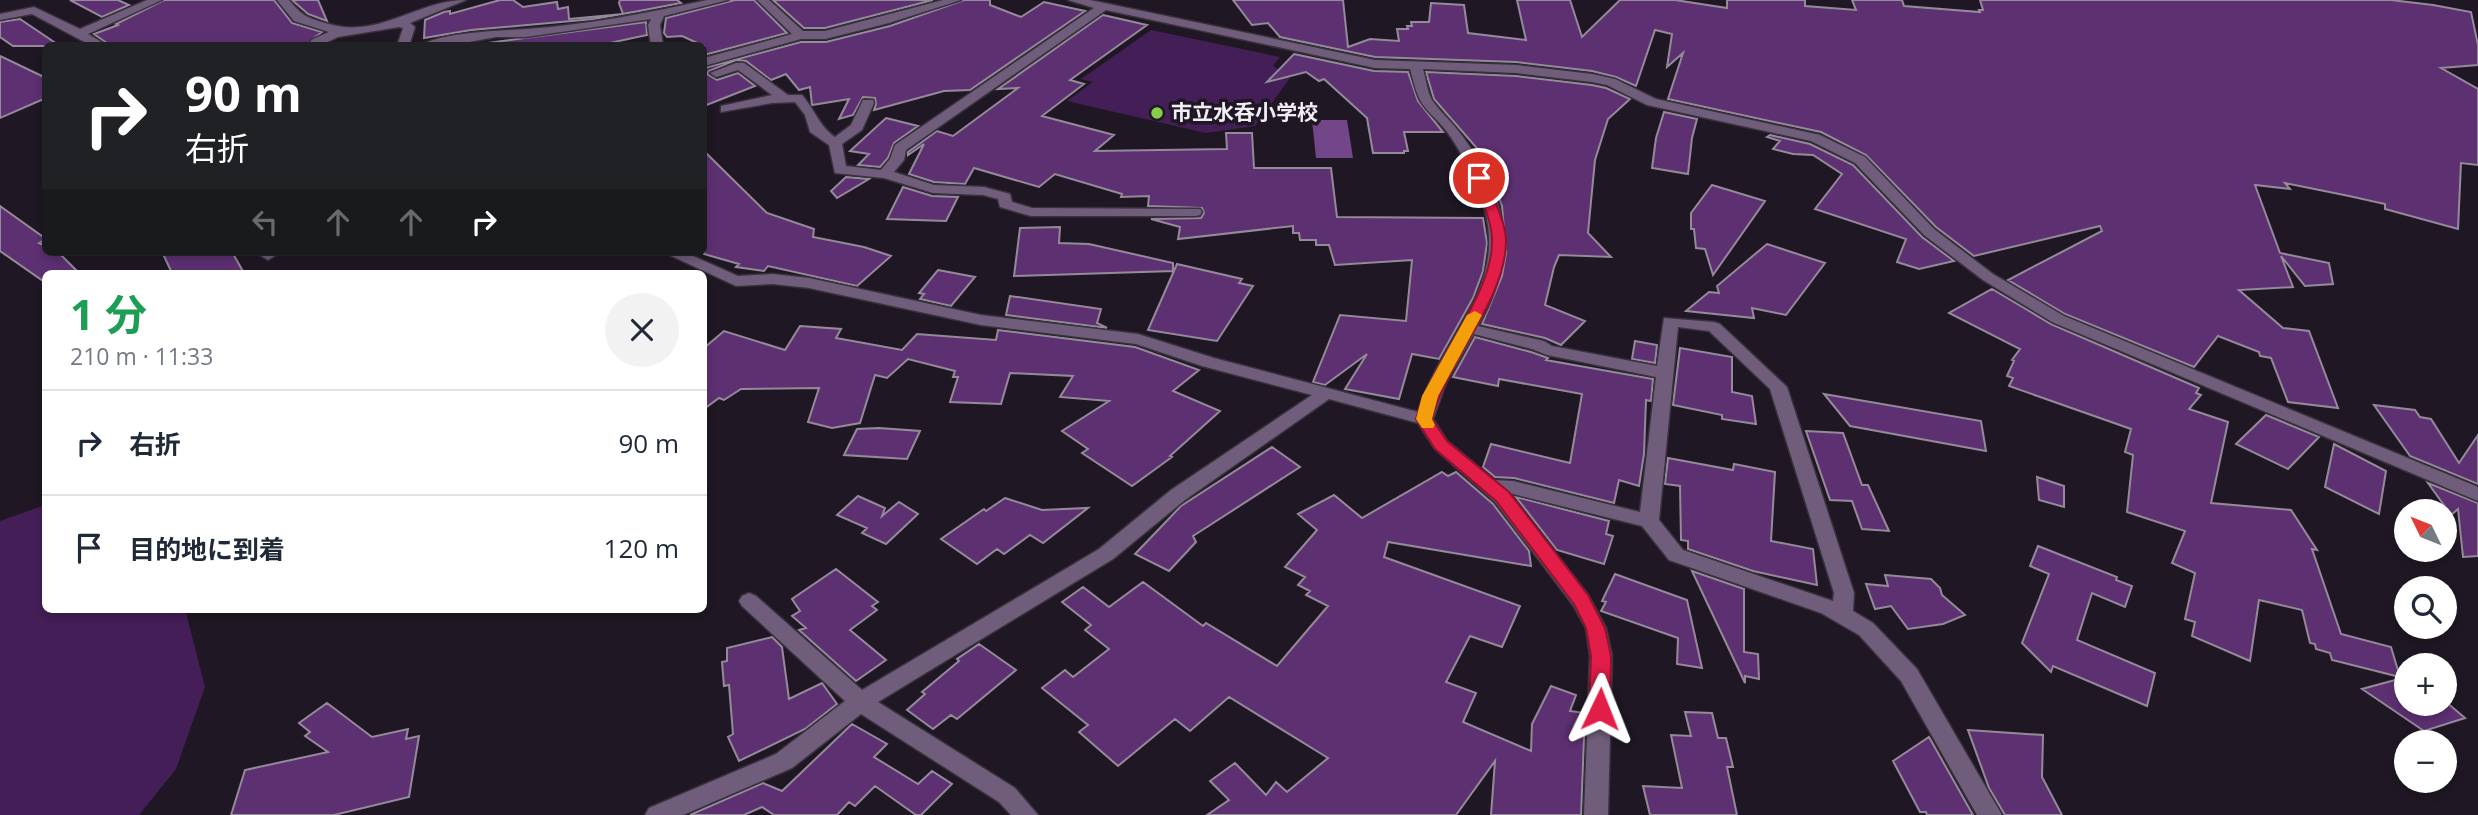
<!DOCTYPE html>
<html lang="ja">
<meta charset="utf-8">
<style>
:root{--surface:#fff;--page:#f2f2f3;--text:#1f2937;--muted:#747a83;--line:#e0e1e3}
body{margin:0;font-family:"Open Sans","Noto Sans JP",sans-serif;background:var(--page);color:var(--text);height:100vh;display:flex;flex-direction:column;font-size:26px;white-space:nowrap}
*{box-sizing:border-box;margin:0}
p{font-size:23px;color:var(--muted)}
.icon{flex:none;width:38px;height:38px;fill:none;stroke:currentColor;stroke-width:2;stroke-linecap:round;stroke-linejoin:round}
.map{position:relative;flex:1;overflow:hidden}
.details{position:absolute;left:42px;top:270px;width:665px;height:343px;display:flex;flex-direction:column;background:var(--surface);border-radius:10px;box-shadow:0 4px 10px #0003}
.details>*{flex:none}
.hud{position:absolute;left:42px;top:42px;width:665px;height:214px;border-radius:10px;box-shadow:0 4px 10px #0003;background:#202124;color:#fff;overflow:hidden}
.needle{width:46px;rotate:313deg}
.controls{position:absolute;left:2394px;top:499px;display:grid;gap:14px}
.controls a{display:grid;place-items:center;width:63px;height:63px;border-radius:50%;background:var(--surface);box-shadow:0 4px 10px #0003;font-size:35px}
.pin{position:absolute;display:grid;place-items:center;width:60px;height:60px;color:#fff;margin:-30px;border:4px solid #fff;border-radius:50%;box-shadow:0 2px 7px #0007}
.me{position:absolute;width:77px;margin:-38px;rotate:2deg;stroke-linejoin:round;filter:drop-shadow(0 0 5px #0008)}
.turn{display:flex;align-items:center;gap:24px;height:147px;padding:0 28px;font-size:32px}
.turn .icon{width:91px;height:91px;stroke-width:2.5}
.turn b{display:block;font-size:49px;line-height:60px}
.lanes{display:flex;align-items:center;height:66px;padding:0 28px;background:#0003;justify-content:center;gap:35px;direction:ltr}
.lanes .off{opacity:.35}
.round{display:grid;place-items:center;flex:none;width:74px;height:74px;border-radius:37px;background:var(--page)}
.summary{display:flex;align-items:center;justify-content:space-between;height:119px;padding:0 28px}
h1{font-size:42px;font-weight:700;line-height:52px;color:#1e9e55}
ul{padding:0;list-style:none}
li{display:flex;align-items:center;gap:21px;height:105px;padding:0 28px;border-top:2px solid var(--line)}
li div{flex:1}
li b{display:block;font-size:26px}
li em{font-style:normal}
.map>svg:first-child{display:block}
.green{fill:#441e56}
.water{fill:#73468a}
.building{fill:#5d3072;stroke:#948a99;stroke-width:2}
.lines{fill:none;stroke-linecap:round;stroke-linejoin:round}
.minor-casing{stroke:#38323d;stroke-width:3}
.minor{fill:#705d7b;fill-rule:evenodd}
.route{fill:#e11d48;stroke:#92132f;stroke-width:2}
.slow{fill:#f59e0b}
.poi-dot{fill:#87cf4b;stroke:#1f1824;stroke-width:2.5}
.labels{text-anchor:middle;stroke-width:7;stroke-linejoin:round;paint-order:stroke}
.far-poi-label{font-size:21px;font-weight:bold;fill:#f2edf5;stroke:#1f1824;text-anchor:start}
</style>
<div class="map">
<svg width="2478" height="815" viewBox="0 0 2478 815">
<rect width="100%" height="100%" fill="#1f1824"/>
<path class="green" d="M1151 30 1280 57 1273 66 1290 78 1255 126 1206 133 1067 101 1093 82 1081 79Z
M45 505 46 609H185L205 687 176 769 139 815H0V521Z"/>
<path class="water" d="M1312 120H1347L1353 158H1316Z"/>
<path class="building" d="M70 0H118L129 5 102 17Z
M164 0H274L292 23 322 32 303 46H111L94 34 118 25 116 24Z
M292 0H318L327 21 308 14Z
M500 0H513L523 7 557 2 558 9 568 7 569 19 623 14 619 3 620 0H677L681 3 639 11 594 19 471 30 424 38 425 20 444 12 450 11V14Z
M735 0H754L787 33 704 55V46L682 36 667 37 664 33 666 18Z
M773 0H933L825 28H804Z
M964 0H990V5L1021 17 1044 2 1085 11 970 90 944 91 874 110 876 104 875 98 863 97 853 115 839 119 849 99 812 105 810 87 799 90 786 74 771 80 746 61 736 60 709 71 707 74 717 80 738 73 755 86 704 106V68L801 42H826L890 26Z
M1233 0H1343L1348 47 1370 39 1399 41 1397 29H1408L1407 26H1412L1411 22H1429L1431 3 1464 5 1468 33 1526 40 1517 0H1570L1582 37 1620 0H1675L1727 8V0H1805V6L1856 10 1852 0H1902L1904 6 1980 12 1979 10H1983L1980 0H2391L2433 5 2471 12 2478 45V65L2441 68 2478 89V165L2461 163 2458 229 2385 209V204L2349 196 2285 183 2290 189 2255 185 2280 253 2329 263 2333 284 2305 286 2281 256 2293 287 2239 290 2283 328 2309 331 2338 408 2288 402 2271 358 2260 356 2259 352 2218 336 2194 367 2065 314 2008 280 2102 231 2100 226 1974 256 1936 227 1866 155 1821 132 1668 99 1683 53 1667 67 1672 34 1655 30 1636 86 1616 77 1592 71 1516 62 1375 57 1280 37 1268 23 1252 25Z
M1103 15 1147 25 1070 80 1084 84 1042 116 1114 135 1095 151 1227 149 1226 133H1252L1254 168H1331L1337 217 1483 218 1487 243 1483 271 1473 298 1439 359 1412 354 1399 399 1345 389 1367 354 1325 385 1313 382 1340 315 1406 321 1412 260 1335 265 1329 245H1316V240H1300L1299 233H1293V226L1178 239 1180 227 1151 219 1201 218 1204 213 1202 208 1148 206 1149 196 1121 197 1122 194 1055 174 1039 187 974 168 965 184 934 182 909 174 924 144 908 155V152L937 131 953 136 1018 88 998 89Z
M20 19 60 46H13L0 37V22Z
M646 22 647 35 596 46H465Z
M1294 54 1374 71 1408 72 1418 101 1443 132H1404L1408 151H1404V153H1373L1367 118 1324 79 1319 81 1306 72 1267 82Z
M0 56 46 78V98L0 118Z
M1426 72 1516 76 1592 85 1606 88 1630 99 1608 119 1595 160 1588 233 1611 257 1559 255 1554 267 1545 305 1585 321 1561 345 1545 338 1482 324 1502 276 1506 253 1502 206 1482 154 1434 99Z
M1664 112 1697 119 1692 138 1688 174 1652 168 1656 138Z
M886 118 918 126 894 143 888 158 880 167 858 165 869 154 850 151Z
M1770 135 1810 144 1853 165 1922 237 1954 261 1919 269 1897 262 1906 239 1815 209 1842 174 1813 155 1793 154 1773 149 1780 141 1767 137Z
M704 151 767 213 814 229 813 237 864 247 891 256 857 286 768 266 764 271 736 267 739 264 704 254Z
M846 177 869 179 837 198 831 191Z
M1712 185 1765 201 1713 275 1705 249 1696 248 1694 229H1691V213Z
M903 187 932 196 958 197 946 221 887 219Z
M0 206 46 239 39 243 46 246V252H58L79 273H46V283L0 251Z
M1060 227 1059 243 1089 244 1173 263V271L1014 276 1020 228Z
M1767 244 1825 263 1786 315 1752 308 1754 318 1686 311 1709 292 1719 293 1717 286Z
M162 252H232L244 273H172Z
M1177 264 1242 279 1239 283 1253 286 1217 341 1148 330Z
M938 270 975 277 951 306 920 299 924 294 919 293Z
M1992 289 2051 324 2199 388 2196 393 2201 395 2189 409 2228 422 2211 503 2291 510 2317 550 2312 549 2341 634 2391 647 2400 677 2332 660 2330 653 2316 649 2315 644 2310 643 2302 610 2259 600 2250 661 2192 636 2195 622 2185 619 2195 573 2172 563 2185 531 2127 512 2133 455 2125 452 2131 429 2009 386 2013 378 2007 376 2014 361 2012 360 2020 349 1949 313Z
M1010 296 1101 309 1097 323 1107 328 1006 315Z
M800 326 841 329 836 338 902 350 917 334 996 340 998 330 1135 347 1199 370 1173 391 1220 411 1170 456 1172 457 1132 486 1082 453 1088 449 1062 431 1109 401 1060 397 1073 376 1010 373 1001 404 950 402 958 377H953L955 371 908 359 887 378 875 375 860 423 832 428 808 422 819 388 741 389 724 400 719 398 704 409V348L724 331 785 350Z
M1475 337 1531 352 1548 358 1546 360 1653 379 1651 401 1646 400 1644 454 1639 486 1619 480 1614 503 1514 478 1495 477 1483 467 1491 444 1570 463 1582 394 1499 379 1498 386 1453 377Z
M1635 341 1657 345 1655 363 1632 359Z
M1680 348 1732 357V392L1752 396 1756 424 1722 419V415L1673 405Z
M1824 394 1981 421 1986 451 1850 426Z
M2374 405 2415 410 2420 417 2431 419 2459 463 2478 435V484L2410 456Z
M2266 415 2319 437 2288 469 2236 444Z
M879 428 920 431 907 459 844 455 857 429Z
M1806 431 1843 433 1862 485H1868L1889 531 1862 529 1852 501 1830 500Z
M2334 444 2386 471 2379 514 2325 487Z
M1272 447 1300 467 1193 536 1196 542 1169 571 1135 554 1181 506Z
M1668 458 1733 470 1734 464 1775 472 1771 541 1813 549 1817 585 1753 571 1688 549V541L1681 540 1680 486 1665 484Z
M1442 472 1448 476 1456 472 1493 504 1529 551 1531 566 1388 542 1384 557 1520 606 1502 647 1470 636 1446 682 1476 693 1463 722 1531 751 1532 724 1551 686 1576 695 1570 711 1585 713 1581 815H1491L1495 761 1456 815H1207L1229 800 1210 781 1235 763 1266 795 1276 782 1287 792 1328 758 1229 697 1190 731 1175 719 1118 766 1079 732 1088 725 1042 688 1065 670 1073 677 1109 649 1085 630 1091 625 1062 602 1083 587 1109 607 1143 582 1203 626 1206 623 1277 666 1328 606 1306 595 1310 591 1298 585 1305 577 1285 567 1317 530 1298 514 1334 495 1362 518Z
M2037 477 2064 486V507L2039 500Z
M2428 483 2478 503V556L2463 557 2458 509 2451 515Z
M858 496 885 508 882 516 899 502 918 514 886 544 862 533 867 528 837 515Z
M1516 497 1609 521 1606 534 1613 536 1604 564 1557 550Z
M1005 498 1042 510 1088 508 1043 543 1030 535 1004 554 997 549 977 564 941 539 984 509 986 511Z
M2038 546 2117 577 2116 580 2132 586 2125 607 2092 593 2077 640 2155 673 2147 706 2053 666 2051 672 2022 643 2049 574 2030 566Z
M836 569 878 602 872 606 877 610 850 630 886 660 856 681 799 630 806 628 792 616 800 611 792 599Z
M1692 571 1744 589V652L1758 654 1759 679 1745 676V683Z
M1615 574 1687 600 1702 668 1677 664 1678 638 1601 611 1606 602 1602 601Z
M1885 575 1931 579 1940 588 1942 595 1965 615 1943 624 1908 629 1891 606 1875 609 1866 584 1888 586Z
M772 637 782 647 789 699 822 683 837 704 805 729 739 761 728 737 733 734 729 685 724 686 722 662 727 661V648Z
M979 644 1016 670 957 719 951 715 933 729 907 710 925 694 922 692 959 661 957 659Z
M2406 677V704L2445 701 2465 718 2424 731 2362 689Z
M327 703 372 737 408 729 406 739 419 736 409 797 334 815H231L245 770 328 752 305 736 310 732 299 723Z
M1685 712 1712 713 1718 738H1726L1733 767H1727L1737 815H1650L1643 786 1682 788 1671 735 1691 736Z
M852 724 887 744 874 757 918 784 932 771 952 784 921 815H916L875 786 855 806 849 802 837 815H774L762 807 744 815H690L763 783 782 791Z
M1968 730 2043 735 2042 777 2062 815H2005L1989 788Z
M1929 737 1973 815H1927L1926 812H1920L1893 761Z"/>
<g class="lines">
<defs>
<path id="minor" d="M147 0H162L88 34 108 46H92L32 14 0 20V14L34 7 80 29Z
M277 0H289C303 17 308 18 329 24 378 39 418 0 466 0L410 23 415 27 409 46H397L403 28 399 27 338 37 319 46H305L313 39 329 32 294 21Z
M707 0H728L664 16 660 25 663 46H651L648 25 651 19 526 37H496L448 46H420C441 32 500 31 526 29 586 25 648 13 707 0Z
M757 0H769L803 31H825L943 0H961L889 23 825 39H801L704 66V58L792 34Z
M1068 0H1090L1375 60 1516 65 1592 74 1615 79 1656 99 1820 135 1865 157 1934 229 1993 274 2064 316 2478 487V501L2052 322 1983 280 1924 235 1855 163 1811 141 1647 105 1607 85 1592 82 1516 73 1423 69C1426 79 1427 91 1432 100 1441 113 1454 124 1463 137 1510 202 1518 255 1478 326L1544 341 1552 346 1657 366 1664 318 1714 322 1720 324 1787 387 1854 593 1853 611 1873 623 1917 669 2002 815H1977L1901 681 1859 635 1821 613 1669 560 1642 526 1509 493 1588 595 1606 628 1612 656 1608 815H1584L1590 656 1586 628 1573 605 1495 502 1435 449 1418 423 1329 399 1185 500 1113 559 878 702 1015 788 1038 815H1011L999 802 861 714 792 768 683 815H645L649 808 776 754 845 701 742 606 739 601 742 596 749 593 756 596 862 690 1099 549 1171 490 1312 395 1202 366 1136 344 981 325 809 288 773 284 736 286 663 252H684L738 276 773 274 809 278 981 315 1138 334 1214 358 1418 412C1447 322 1524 279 1471 174 1464 158 1455 142 1444 128 1436 118 1426 111 1420 100 1415 90 1413 79 1410 69L1375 68 1106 10 906 150 904 160 894 172 934 185 984 187 1010 194 1012 202 1032 208 1200 209 1202 212 1200 215 1195 216H1031L1000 207 998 199 983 195 933 193 884 178 835 173 829 145 810 132 805 115 795 102 772 103 721 112V106L772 95 738 70 716 77 710 73 736 63H744L788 95H802C815 110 819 126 835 137L851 125 863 100H873L874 103 862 130 842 144 846 166 881 170 890 159 895 145 1094 8ZM1678 327 1709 331 1770 389 1834 593 1833 601 1683 550 1659 520ZM1474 334 1532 349 1547 355 1656 377 1640 512 1513 481 1494 480 1447 441 1433 419 1446 383Z
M255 252H274L276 255 268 260Z"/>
</defs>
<use href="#minor" class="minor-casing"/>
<use href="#minor" class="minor"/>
</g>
<path class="route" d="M1479 175C1488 178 1491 192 1495 201 1500 214 1506 228 1506 242 1505 302 1447 359 1432 419L1447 441 1509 492 1588 595 1605 628 1611 656 1610 709 1607 715 1600 717 1592 715 1589 709 1591 656 1586 628 1574 604 1496 501 1435 449 1416 419C1431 362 1493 295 1492 241 1492 219 1480 198 1473 178Z"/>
<path class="slow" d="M1475 311 1482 315 1438 396 1432 419 1435 425 1433 428H1422L1416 419 1422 396 1467 315Z"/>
<circle class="poi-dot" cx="1157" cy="113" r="7"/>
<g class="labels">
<g class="far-poi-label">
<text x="1171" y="120">市立水呑小学校</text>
</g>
</g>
</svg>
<div class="controls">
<a><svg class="needle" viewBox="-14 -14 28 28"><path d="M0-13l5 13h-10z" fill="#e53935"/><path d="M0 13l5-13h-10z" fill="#747a83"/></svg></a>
<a><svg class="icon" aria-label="search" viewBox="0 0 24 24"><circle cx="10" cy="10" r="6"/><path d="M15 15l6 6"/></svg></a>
<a>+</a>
<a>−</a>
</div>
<div class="pin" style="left:1479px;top:178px;background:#d93025"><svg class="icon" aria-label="arrive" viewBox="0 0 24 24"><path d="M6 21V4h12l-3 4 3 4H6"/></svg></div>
<svg class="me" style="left:1600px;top:709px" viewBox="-20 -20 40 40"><path d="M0-17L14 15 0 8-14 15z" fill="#e11d48" stroke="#fff" stroke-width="4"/></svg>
<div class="hud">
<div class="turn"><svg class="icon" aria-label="right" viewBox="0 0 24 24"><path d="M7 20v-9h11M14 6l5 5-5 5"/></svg><div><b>90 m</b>右折</div></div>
<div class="lanes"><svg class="icon off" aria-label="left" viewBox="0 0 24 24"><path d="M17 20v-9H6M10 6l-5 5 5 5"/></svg><svg class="icon off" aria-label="ahead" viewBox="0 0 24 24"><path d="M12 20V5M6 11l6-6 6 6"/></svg><svg class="icon off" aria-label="ahead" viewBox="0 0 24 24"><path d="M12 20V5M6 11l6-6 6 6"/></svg><svg class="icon" aria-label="right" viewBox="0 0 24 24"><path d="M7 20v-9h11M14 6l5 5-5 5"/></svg></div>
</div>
<section class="details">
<div class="summary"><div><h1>1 分</h1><p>210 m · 11:33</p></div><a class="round"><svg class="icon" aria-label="close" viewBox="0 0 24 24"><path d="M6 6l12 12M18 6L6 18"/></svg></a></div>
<ul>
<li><svg class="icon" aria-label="right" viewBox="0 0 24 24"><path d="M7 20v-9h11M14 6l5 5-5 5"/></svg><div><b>右折</b></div><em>90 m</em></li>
<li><svg class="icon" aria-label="arrive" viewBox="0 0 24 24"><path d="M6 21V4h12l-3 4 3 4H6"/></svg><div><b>目的地に到着</b></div><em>120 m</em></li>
</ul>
</section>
</div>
